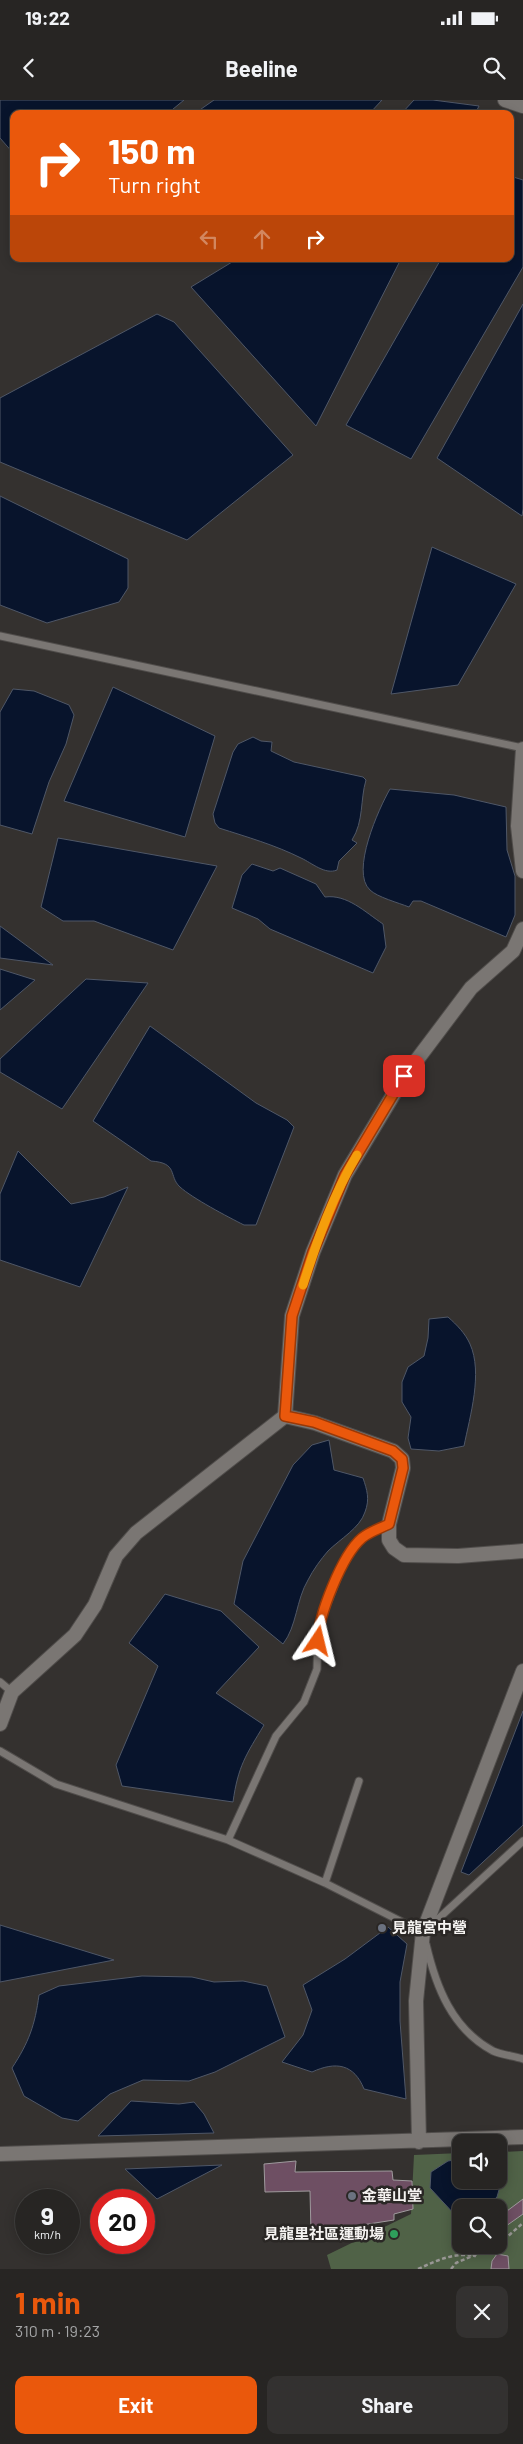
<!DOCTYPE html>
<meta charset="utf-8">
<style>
:root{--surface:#272523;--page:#333130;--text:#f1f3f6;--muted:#a4a5a6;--line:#434241;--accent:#ea580c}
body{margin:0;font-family:Barlow,"Noto Sans TC",sans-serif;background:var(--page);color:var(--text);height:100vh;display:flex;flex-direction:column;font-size:19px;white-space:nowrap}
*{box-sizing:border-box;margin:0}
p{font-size:16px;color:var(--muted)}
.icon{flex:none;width:28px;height:28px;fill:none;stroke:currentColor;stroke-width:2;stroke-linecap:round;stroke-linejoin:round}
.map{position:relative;height:2169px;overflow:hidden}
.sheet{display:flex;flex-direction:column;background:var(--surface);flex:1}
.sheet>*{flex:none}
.banner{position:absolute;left:10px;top:10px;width:504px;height:152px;border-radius:10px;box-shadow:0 2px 12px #0003,0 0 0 1px var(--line);background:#ea580c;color:#fff;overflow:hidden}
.fabs{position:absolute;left:452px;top:2034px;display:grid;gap:10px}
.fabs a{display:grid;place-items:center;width:55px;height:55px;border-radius:10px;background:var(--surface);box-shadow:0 2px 12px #0003,0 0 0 1px var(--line);font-size:25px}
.speed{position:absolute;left:15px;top:2089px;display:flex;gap:10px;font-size:25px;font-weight:700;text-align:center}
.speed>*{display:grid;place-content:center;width:65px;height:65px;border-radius:50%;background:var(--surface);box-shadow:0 2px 12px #0003,0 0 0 1px var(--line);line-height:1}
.speed small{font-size:12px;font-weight:400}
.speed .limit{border:8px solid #d22;background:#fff;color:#111}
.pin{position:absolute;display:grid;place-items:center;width:42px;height:42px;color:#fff;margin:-21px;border-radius:10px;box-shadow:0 2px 8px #0006}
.me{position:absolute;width:55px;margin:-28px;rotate:10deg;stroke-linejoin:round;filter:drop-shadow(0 0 4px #0008)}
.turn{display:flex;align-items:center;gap:18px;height:105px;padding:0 15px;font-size:22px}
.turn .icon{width:65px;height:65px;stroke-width:2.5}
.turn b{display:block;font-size:35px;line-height:42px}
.lanes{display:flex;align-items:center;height:48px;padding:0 15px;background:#0003;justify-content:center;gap:25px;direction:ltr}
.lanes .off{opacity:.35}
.round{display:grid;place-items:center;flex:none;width:52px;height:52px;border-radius:10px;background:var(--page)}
.head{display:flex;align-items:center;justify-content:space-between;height:85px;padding:0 15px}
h1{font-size:30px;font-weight:700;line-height:38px;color:var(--accent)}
.action{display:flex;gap:10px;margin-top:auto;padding:10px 15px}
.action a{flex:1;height:58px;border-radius:10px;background:var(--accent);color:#fff;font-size:20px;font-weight:700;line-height:58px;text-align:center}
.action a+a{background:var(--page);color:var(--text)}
.status{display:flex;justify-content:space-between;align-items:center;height:35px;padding:0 25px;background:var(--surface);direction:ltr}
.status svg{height:14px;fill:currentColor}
header{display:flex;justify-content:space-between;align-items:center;height:65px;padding:0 15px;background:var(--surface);font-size:22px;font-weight:700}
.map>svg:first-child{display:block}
.green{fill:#506247;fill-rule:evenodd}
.water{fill:#08142c;stroke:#4f5767}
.building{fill:#6e4f63;stroke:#9f9a9d}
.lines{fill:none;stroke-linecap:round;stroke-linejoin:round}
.service-casing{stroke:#504d4b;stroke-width:9}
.minor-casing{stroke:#504d4b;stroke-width:16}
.tertiary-casing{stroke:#504d4b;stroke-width:16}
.path{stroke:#999795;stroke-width:2.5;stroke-dasharray:4 2.5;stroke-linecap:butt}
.service{stroke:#7a7673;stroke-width:7}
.minor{stroke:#7a7673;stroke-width:14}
.tertiary{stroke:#7a7673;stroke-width:14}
.route-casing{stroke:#983908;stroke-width:12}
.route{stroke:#ea580c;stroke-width:9}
.slow{stroke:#f59e0b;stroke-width:9}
.worship-dot{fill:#6b7280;stroke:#2a2725;stroke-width:2}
.leisure-dot{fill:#2e9e5b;stroke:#2a2725;stroke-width:2}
.labels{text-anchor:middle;stroke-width:5;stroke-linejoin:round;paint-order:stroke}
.poi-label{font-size:15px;font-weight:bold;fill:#f5f3f1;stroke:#2a2725;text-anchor:start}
</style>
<div class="status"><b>19:22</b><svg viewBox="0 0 49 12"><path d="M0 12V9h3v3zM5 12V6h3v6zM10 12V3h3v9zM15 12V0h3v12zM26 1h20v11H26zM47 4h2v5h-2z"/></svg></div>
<header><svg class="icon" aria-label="back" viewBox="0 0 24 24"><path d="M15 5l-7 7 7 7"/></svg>Beeline<svg class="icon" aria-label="search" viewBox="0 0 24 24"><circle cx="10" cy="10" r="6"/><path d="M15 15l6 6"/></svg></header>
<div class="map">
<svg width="523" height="2169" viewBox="0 0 523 2169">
<rect width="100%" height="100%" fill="#34312f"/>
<path class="green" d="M523 2051V2169H331L327 2155 411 2114 414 2055 461 2053V2080H499V2052ZM461 2108H499V2145H461Z"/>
<path class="water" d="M0 0H184L167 14H14V54L0 38Z
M214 0H382L369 14H194Z
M414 0H433L479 6 475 14H401Z
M510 76 523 80V167L411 359 346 325 441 159H510Z
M237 159H401L316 326 191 187Z
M523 204V409L522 416 437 358Z
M157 214 174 222 293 355 187 440 0 362V298Z
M0 396 128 459V488L119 502 47 523 0 505Z
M432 447 516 484 458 585 391 594Z
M113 587 215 636 185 737 64 701Z
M13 589 34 591 69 605 74 615 66 644 49 682 32 734 0 725V612Z
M253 637 261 641 272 642 271 651 294 662 363 677 366 680C360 700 364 721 352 740L357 743 339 761 337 770C325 775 312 763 301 758 275 745 247 737 219 728L215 723 213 714 233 652 238 644Z
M390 689 454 695 506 707 507 750 515 776V815L506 837 421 801H413L409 807C399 803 377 797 370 790 350 772 379 708 390 689Z
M58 738 217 766 173 850 94 821H63L41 807Z
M252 764 273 771 280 768 316 784 325 797C347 794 365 812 383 824L386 847 373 873 270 829 258 819 232 808 242 775Z
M0 826 53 865 0 858Z
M0 869 35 880 0 910Z
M86 879 148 883 62 1009 0 972V959Z
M150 926 256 1003 287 1020 294 1027 256 1125H244C228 1117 192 1098 180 1087 168 1076 179 1063 151 1061L93 1021Z
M18 1051 71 1104 104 1097 128 1087 80 1187 0 1160V1094Z
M448 1217C457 1225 465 1233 470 1244 483 1273 470 1316 464 1346L439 1351 411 1349 408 1338 411 1317 402 1302V1282L408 1267 424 1256 428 1238 429 1219Z
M329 1340 334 1370 363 1378C367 1390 370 1399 365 1412 360 1428 340 1439 328 1451 321 1459 313 1470 308 1480 296 1500 297 1526 283 1544L234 1504 243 1461 293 1365 312 1345Z
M165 1494 221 1511 259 1547 216 1593 264 1625C246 1655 238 1666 233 1702L122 1686 116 1665 158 1566 129 1543Z
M523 1611V1725L469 1775 461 1772Z
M0 1825 114 1860 0 1882Z
M388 1827 407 1844 400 1882V1921L406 1999 364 1989C354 1964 336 1961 312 1972L282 1962 303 1935 312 1910 303 1885 345 1859Z
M142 1876 192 1877 214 1882 243 1881 267 1886 285 1937 215 1972 189 1981 143 1980 110 1994 78 2021 62 2018 24 1996 12 1968C29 1942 35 1925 39 1895L59 1886Z
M131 2001 179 2004 194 2002 204 2014 214 2033 98 2036Z
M461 2059V2080H499V2072L502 2079 497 2097 486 2107 461 2108V2116H456L430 2088 431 2072 448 2061Z
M222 2065 157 2099 125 2069Z"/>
<path class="building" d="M296 2061 295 2072 392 2071 393 2080 412 2081 413 2109 394 2114V2120L311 2133 310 2091 265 2092 264 2064Z
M523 2099V2114L499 2131V2117Z
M497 2154 508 2156 509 2169H491L492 2161Z"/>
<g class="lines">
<defs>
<path id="service" d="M0 536 523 648
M0 1582 12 1592
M0 1651 56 1684 228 1740 325 1783 424 1833
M228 1740 276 1636 304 1602 317 1569 318 1527 346 1456 362 1438 389 1424
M325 1783 359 1681
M427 1829 523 1741
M426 1844C436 1887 452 1929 493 1951 502 1955 514 1956 523 1959"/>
<path id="minor" d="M505 0 523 6
M523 649 518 726 523 771
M285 1316 292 1216 313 1152 345 1075 404 977 471 888 513 851 523 829
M419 2042 416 1901 423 1832 523 1571
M0 2054 523 2037"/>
<path id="tertiary" d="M0 1624 12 1592 75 1535 95 1505 116 1456 136 1433 285 1316 315 1323 393 1351 402 1359 403 1368 389 1424V1440L394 1448 404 1455 458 1456 523 1451"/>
</defs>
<use href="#service" class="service-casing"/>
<use href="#minor" class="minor-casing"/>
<use href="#tertiary" class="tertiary-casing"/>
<path class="path" d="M499 2144 523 2123
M418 2169C438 2160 454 2152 476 2156
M451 2169 456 2163 498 2145"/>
<use href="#service" class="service"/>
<use href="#minor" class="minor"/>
<use href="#tertiary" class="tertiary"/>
</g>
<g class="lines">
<defs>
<path id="route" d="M318 1541C318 1516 342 1455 362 1438 369 1432 381 1428 389 1424L403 1368 402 1359 393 1351 314 1322 285 1316 292 1216 313 1152 345 1075 404 976"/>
</defs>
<use href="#route" class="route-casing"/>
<use href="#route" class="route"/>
<path class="slow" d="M303 1185C317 1141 333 1095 357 1055"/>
</g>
<g class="worship-dot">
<circle cx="382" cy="1828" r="5"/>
<circle cx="352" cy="2096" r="5"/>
</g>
<circle class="leisure-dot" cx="394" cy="2134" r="5"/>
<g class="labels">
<g class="poi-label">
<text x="392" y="1833">見龍宮中營</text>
<text x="362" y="2101">金華山堂</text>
<text x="384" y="2139" text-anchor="end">見龍里社區運動場</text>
</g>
</g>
</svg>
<div class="fabs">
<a><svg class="icon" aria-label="sound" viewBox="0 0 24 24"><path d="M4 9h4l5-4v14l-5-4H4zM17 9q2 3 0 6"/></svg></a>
<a><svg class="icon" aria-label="search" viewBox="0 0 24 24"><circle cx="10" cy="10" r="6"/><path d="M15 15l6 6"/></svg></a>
</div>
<div class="speed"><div>9<small>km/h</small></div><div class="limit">20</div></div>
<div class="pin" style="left:404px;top:976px;background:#d93025"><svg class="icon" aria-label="arrive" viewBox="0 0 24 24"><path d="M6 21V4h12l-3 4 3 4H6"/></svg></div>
<svg class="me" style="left:318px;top:1541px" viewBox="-20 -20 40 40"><path d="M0-17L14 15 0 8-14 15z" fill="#ea580c" stroke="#fff" stroke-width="4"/></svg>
<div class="banner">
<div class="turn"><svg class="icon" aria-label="right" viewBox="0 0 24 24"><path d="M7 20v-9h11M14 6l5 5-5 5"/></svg><div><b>150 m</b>Turn right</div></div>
<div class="lanes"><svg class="icon off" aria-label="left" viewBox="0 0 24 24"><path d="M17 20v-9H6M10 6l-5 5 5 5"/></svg><svg class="icon off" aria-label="ahead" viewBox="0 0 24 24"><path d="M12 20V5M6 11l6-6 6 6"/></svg><svg class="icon" aria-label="right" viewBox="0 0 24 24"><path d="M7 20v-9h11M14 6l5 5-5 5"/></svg></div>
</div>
</div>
<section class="sheet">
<div class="head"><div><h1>1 min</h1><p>310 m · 19:23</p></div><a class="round"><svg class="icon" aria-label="close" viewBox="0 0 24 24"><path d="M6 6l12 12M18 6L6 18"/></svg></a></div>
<div class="action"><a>Exit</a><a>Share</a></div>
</section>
